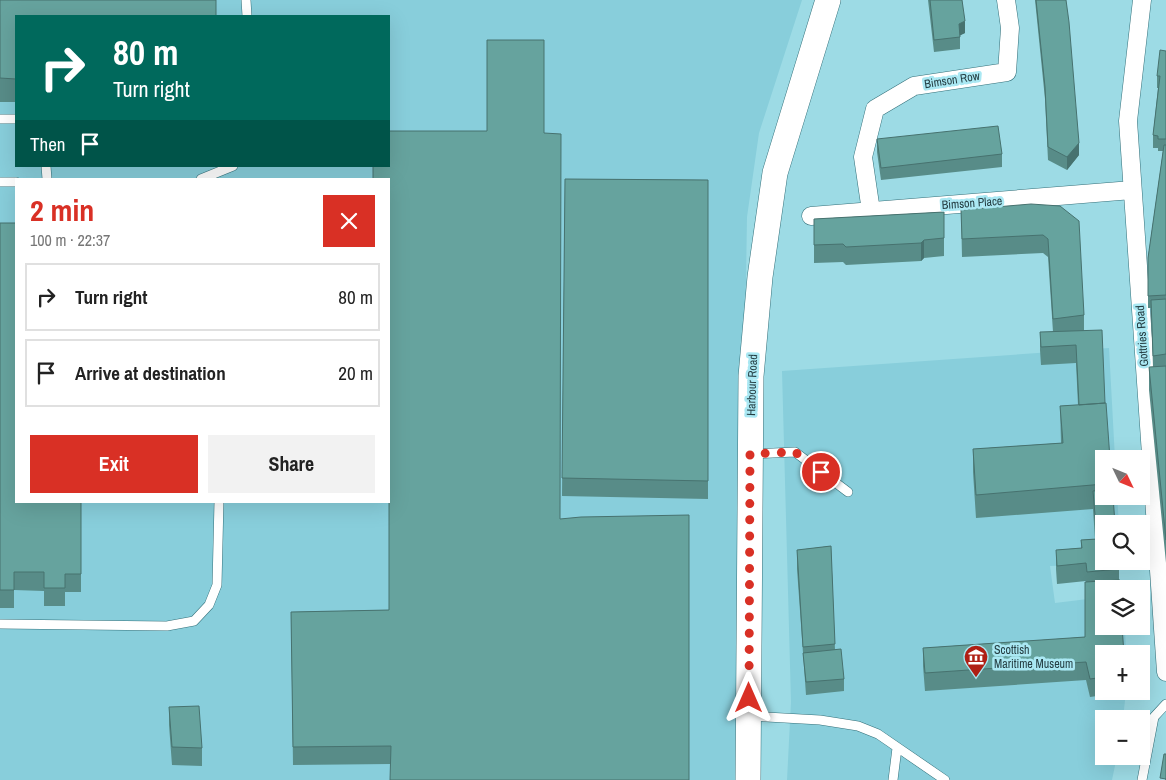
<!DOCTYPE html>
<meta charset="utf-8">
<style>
:root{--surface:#fff;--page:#f2f2f2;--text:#222;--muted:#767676;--line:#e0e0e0;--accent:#d93025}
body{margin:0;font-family:"Archivo Narrow",sans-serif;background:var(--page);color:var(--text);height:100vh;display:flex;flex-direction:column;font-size:19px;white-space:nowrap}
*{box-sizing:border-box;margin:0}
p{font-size:16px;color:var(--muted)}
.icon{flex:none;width:28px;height:28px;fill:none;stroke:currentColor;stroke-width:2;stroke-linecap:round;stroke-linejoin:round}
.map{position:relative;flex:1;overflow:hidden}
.sheet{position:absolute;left:15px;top:178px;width:375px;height:325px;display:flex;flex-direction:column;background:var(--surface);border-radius:0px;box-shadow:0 5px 20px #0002}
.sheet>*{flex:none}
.top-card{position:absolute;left:15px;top:15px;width:375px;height:152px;border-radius:0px;box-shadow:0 5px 20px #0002;background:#00695c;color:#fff;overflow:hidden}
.needle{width:32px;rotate:133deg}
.tools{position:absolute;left:1095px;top:450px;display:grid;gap:10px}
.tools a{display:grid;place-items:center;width:55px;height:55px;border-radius:0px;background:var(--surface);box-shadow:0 5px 20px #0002;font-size:25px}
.pin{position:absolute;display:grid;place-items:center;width:42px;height:42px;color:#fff;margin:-21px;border:2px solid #fff;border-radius:50%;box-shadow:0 1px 5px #0007}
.me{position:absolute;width:55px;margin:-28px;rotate:0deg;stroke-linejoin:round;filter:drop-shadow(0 0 4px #0008)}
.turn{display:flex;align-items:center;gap:18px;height:105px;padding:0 15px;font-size:22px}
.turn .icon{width:65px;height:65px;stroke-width:2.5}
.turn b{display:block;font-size:35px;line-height:42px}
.then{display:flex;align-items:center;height:48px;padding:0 15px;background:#0003;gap:10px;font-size:19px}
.round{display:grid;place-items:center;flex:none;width:52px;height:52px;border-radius:0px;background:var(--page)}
.headline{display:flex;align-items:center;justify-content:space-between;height:85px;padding:0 15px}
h1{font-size:30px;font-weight:700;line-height:38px;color:var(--accent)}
.primary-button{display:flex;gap:10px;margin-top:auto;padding:10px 15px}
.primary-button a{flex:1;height:58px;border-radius:0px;background:var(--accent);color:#fff;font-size:20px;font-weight:700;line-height:58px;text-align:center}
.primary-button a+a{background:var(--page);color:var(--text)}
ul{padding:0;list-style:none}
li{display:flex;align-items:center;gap:15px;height:68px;margin:0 10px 8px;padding:0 5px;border:2px solid var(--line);border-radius:0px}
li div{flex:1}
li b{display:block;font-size:19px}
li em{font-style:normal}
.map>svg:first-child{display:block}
.built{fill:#88cedb;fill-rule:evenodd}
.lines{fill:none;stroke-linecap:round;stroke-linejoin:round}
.lane-casing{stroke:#33707a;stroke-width:10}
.street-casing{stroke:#33707a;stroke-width:19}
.secondary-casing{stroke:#33707a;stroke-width:26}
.lane{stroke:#fff;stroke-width:9}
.street{stroke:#fff;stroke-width:18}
.secondary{stroke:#fff;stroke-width:25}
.wall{fill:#588c88}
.shaded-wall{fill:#47726f}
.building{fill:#66a39e;stroke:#47726f}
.route{stroke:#d93025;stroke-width:9;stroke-dasharray:0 16.2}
.labels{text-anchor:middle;stroke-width:5;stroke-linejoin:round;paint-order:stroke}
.street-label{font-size:12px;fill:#253e43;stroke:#aae8f3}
.poi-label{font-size:12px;fill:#253e43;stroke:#aae8f3;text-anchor:start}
</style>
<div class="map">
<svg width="1166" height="780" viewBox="0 0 1166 780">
<rect width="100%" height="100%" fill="#9ddbe5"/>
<path class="built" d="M0 0H802L759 133 747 217 738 780H0ZM16 16H389V166H16ZM16 179H389V501H16Z
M1109 348 1115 459H1104V496H1117L1119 524H1104V561H1121L1122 564 1050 566 1055 603 1104 597V626H1125L1126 654H1104V691H1126L1123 719H1104V756H1117L1112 780H787L791 702 782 371Z"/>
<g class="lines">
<defs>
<path id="lane" d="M246 0 247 16
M0 119H16
M46 166 47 179
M201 179 233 166
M0 182H16
M751 454 795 452 848 492
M0 624 167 626 194 621 209 605 217 585 219 501
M749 716 820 720 858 726 878 734 945 780
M893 780 897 748
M1142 780 1154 717 1166 704"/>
<path id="street" d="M1142 0 1128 121 1166 672
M871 211 863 157 875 109 914 86 1007 72 1010 28 1006 0
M811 216 1132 190"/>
<path id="secondary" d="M748 780 751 376 760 277 775 173 828 0"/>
</defs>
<use href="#lane" class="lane-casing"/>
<use href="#street" class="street-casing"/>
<use href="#secondary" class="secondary-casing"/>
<use href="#lane" class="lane"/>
<use href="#street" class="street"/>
<use href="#secondary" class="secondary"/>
</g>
<path class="wall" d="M0 0 16 16V102H0Z
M928 0H962L965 33 960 35V49L934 52Z
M1035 0H1066L1079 155 1067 170 1048 160 1045 99Z
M544 40 390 764 293 765 291 612 389 610V131H487Z
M1166 51V563L1149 390V367H1153L1151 308H1148V258L1163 151H1158V148H1153V135L1158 88H1157V76Z
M877 139 1002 154V167L881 180 877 152Z
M565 179 708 180V499L562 496Z
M1060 206 1084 315V330L1104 459V496L1119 569V580L1104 654V691H1125V692L1090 697 1086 680 925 691 923 666V648L1085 637 1086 581 1057 584 1056 569V550L1081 548V540L1095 539 1093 509 976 518 973 472V449L1061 443 1060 406 1078 405 1076 363 1041 365 1040 350V332H1053L1048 257 1043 253 962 257 961 210Z
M944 212V256L924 258 921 261 846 265 843 262 814 263V219Z
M0 223 81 501V592H65V606H44V591L14 590V608H0Z
M831 546 835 650 844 679V691L806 695 797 569V550Z
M169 707 202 748V766L172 765 169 725Z"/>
<path class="shaded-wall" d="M965 21V33L959 36V24Z
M1079 143V155L1067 170V157Z
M924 240V258L921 261V243Z"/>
<path class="building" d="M0 0H216V16H16V79L0 78Z
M930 0H962L965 21 959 24 960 37 934 40Z
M1036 0H1066L1069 22 1079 143 1067 157 1048 147 1045 87Z
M487 40H544V133L561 134 560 519 581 517 689 515V780H390L391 746 293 747 291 612 389 610V179H373V166H389V128V131H487Z
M1160 50 1166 51V139H1158V136L1153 135 1160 76H1157Z
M998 126 1002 154 881 168 877 139Z
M1164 145H1166V295L1148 296V258Z
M565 179 708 180V481L562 478Z
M1031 204 1060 206 1079 221 1084 315 1053 319 1048 239 1043 235 962 239 961 210Z
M944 212V238L924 240 921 243 846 247 843 244 814 245V219Z
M0 223H16V501H81V574H65V588H44V572H14V590H0Z
M1166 299V354L1153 356 1151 300Z
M1102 330 1105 403 1079 405 1076 345 1041 347 1040 332Z
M1166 366V540L1149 367Z
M1106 403 1110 459H1104V484L976 495 973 449 1063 443 1060 406Z
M1104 490V496H1113L1115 524H1104V561H1119V569L1087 572 1086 563 1057 566 1056 550 1082 548 1081 540 1097 539 1093 491Z
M831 546 835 644 803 647 797 550Z
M1120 580 1121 589H1104V626H1122L1124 654H1104V677L1090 679 1086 662 925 673 923 648 1085 637V582Z
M841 649 844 679 806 682 803 653Z
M199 706 202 748 172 747 169 707Z
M1164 754H1166V780V779L1160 778Z"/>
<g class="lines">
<path class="route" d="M749 698 750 454 795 452 821 472"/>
</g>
<defs>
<symbol id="museum-pin" viewBox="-11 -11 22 30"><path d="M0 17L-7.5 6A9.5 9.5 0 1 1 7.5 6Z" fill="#af1f14" stroke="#aae8f3"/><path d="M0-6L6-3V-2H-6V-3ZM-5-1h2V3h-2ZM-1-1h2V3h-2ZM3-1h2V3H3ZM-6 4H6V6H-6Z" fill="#fff"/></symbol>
</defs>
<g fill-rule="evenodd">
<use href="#museum-pin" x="962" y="643" width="28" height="38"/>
</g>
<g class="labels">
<g class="street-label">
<text transform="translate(952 80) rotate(-9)" y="4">Bimson Row</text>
<text transform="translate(972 203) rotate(-4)" y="4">Bimson Place</text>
<text transform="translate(1142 336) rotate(-94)" y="4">Gottries Road</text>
<text transform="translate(752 385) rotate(-88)" y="4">Harbour Road</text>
</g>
<g class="poi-label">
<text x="994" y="654">Scottish<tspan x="994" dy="14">Maritime Museum</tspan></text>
</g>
</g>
</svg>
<div class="tools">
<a><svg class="needle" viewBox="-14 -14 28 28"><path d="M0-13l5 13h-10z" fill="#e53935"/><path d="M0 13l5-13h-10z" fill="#767676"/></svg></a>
<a><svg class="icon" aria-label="search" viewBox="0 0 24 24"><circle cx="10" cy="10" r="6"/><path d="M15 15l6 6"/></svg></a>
<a><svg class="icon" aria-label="layers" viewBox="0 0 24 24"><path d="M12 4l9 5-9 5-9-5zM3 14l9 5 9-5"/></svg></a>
<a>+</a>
<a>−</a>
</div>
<div class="pin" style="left:821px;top:472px;background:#d93025"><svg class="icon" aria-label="arrive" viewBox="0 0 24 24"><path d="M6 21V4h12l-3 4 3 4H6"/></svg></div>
<svg class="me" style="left:749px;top:698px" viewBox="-20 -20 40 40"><path d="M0-17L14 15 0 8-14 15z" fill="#d93025" stroke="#fff" stroke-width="4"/></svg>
<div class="top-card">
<div class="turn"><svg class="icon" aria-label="right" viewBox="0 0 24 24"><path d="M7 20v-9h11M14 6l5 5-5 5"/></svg><div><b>80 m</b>Turn right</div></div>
<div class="then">Then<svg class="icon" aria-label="arrive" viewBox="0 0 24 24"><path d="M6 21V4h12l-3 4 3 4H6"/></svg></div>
</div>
<section class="sheet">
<div class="headline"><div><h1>2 min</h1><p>100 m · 22:37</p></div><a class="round" style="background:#d93025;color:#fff"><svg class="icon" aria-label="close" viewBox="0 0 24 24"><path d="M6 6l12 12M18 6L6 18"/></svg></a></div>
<ul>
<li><svg class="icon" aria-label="right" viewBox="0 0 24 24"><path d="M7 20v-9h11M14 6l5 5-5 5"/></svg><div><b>Turn right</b></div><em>80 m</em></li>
<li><svg class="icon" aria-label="arrive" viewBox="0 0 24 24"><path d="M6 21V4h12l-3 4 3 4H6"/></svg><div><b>Arrive at destination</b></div><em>20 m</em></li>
</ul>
<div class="primary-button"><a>Exit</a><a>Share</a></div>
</section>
</div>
